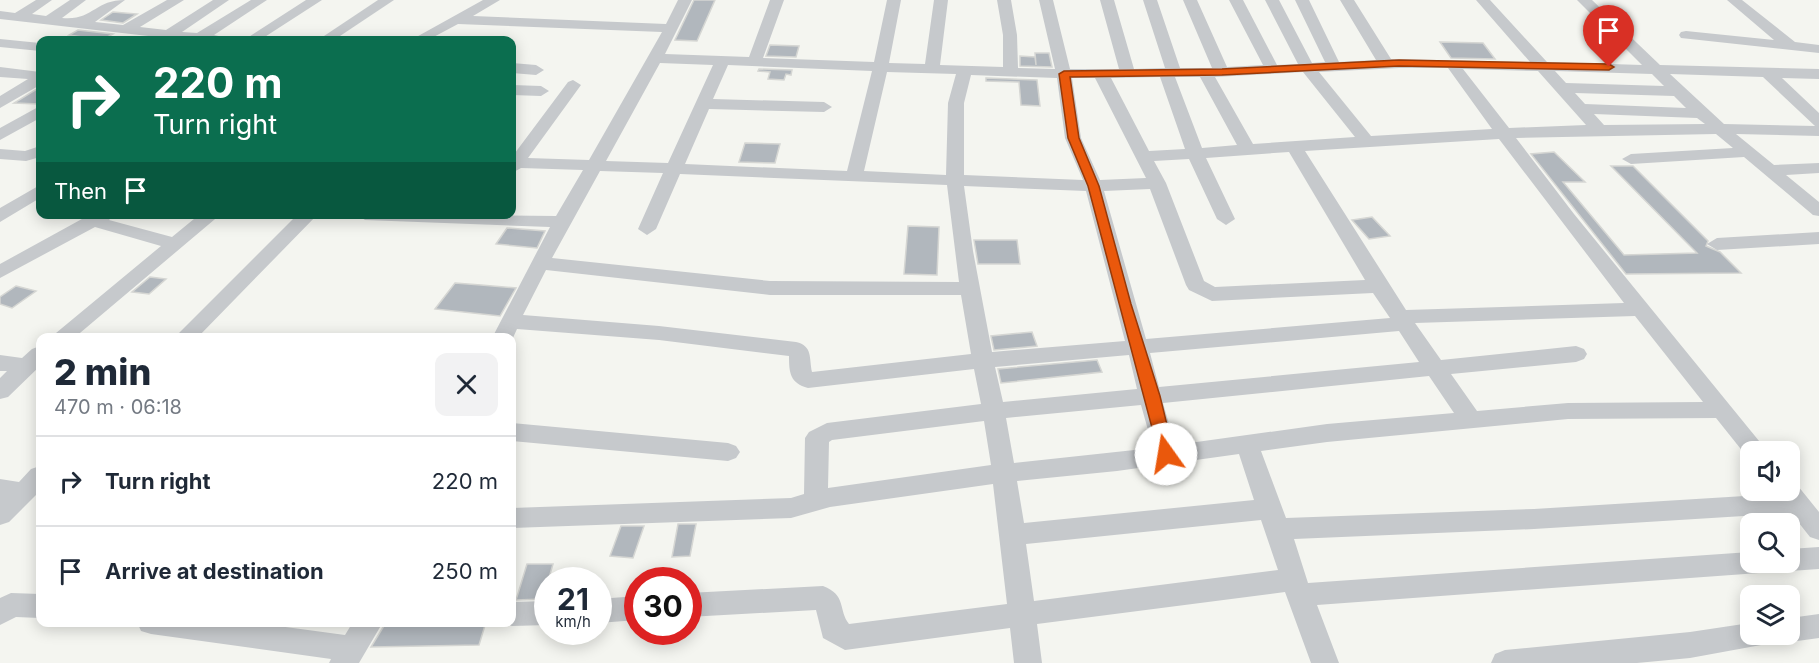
<!DOCTYPE html>
<meta charset="utf-8">
<style>
:root{--surface:#fff;--page:#f2f2f3;--text:#1f2937;--muted:#747a83;--line:#e0e1e3}
body{margin:0;font-family:Inter,sans-serif;background:var(--page);color:var(--text);height:100vh;display:flex;flex-direction:column;font-size:22px;white-space:nowrap}
*{box-sizing:border-box;margin:0}
p{font-size:20px;color:var(--muted)}
.icon{flex:none;width:33px;height:33px;fill:none;stroke:currentColor;stroke-width:2;stroke-linecap:round;stroke-linejoin:round}
.map{position:relative;flex:1;overflow:hidden}
.sheet{position:absolute;left:36px;top:333px;width:480px;height:294px;display:flex;flex-direction:column;background:var(--surface);border-radius:12px;box-shadow:0 3px 15px #0003}
.sheet>*{flex:none}
.hud{position:absolute;left:36px;top:36px;width:480px;height:183px;border-radius:12px;box-shadow:0 3px 15px #0003;background:#0b6e4f;color:#fff;overflow:hidden}
.tools{position:absolute;left:1740px;top:441px;display:grid;gap:12px}
.tools a{display:grid;place-items:center;width:60px;height:60px;border-radius:12px;background:var(--surface);box-shadow:0 3px 15px #0003;font-size:30px}
.speed{position:absolute;left:534px;top:567px;display:flex;gap:12px;font-size:30px;font-weight:700;text-align:center}
.speed>*{display:grid;place-content:center;width:78px;height:78px;border-radius:50%;background:var(--surface);box-shadow:0 3px 15px #0003;line-height:1}
.speed small{font-size:15px;font-weight:400}
.speed .limit{border:9px solid #d22;background:#fff;color:#111}
.pin{position:absolute;display:grid;place-items:center;width:51px;height:51px;color:#fff;margin:-62px -26px;border-radius:50% 50% 50% 0;rotate:-45deg;box-shadow:0 0 6px #0007}
.pin .icon{rotate:45deg}
.me{position:absolute;width:66px;margin:-33px;rotate:347deg;stroke-linejoin:round;filter:drop-shadow(0 0 4px #0008)}
.turn{display:flex;align-items:center;gap:21px;height:126px;padding:0 18px;font-size:27px}
.turn .icon{width:78px;height:78px;stroke-width:2.5}
.turn b{display:block;font-size:42px;line-height:51px}
.then{display:flex;align-items:center;height:57px;padding:0 18px;background:#0003;gap:12px;font-size:22px}
.round{display:grid;place-items:center;flex:none;width:63px;height:63px;border-radius:12px;background:var(--page)}
.headline{display:flex;align-items:center;justify-content:space-between;height:102px;padding:0 18px}
h1{font-size:36px;font-weight:800;line-height:45px}
ul{padding:0;list-style:none}
li{display:flex;align-items:center;gap:18px;height:90px;padding:0 18px;border-top:2px solid var(--line)}
li div{flex:1}
li b{display:block;font-size:22px}
li em{font-style:normal}
.map>svg:first-child{display:block}
.building{fill:#b1b7bd;stroke:#d5d6d3;stroke-width:1.5}
.lines{fill:none;stroke-linecap:round;stroke-linejoin:round}
.minor{fill:#c6c9cc;fill-rule:evenodd}
.route{fill:#ea580c;stroke:#983908;stroke-width:1.5}
</style>
<div class="map">
<svg width="1819" height="663" viewBox="0 0 1819 663">
<rect width="100%" height="100%" fill="#f4f5f0"/>
<path class="building" d="M694 0H715L697 41 675 40Z
M113 12 137 14 123 23 101 20Z
M78 30 113 34 102 40 69 35Z
M1440 42 1483 43 1495 59 1451 58Z
M770 45 799 46 796 57 766 56Z
M1035 53H1049L1052 67 1020 66V56L1035 57 1036 65Z
M759 69 792 70 791 75 786 74 784 80 768 79 770 72 758 71Z
M986 78 1037 80 1040 106 1021 105 1019 82 986 81Z
M40 87V104L14 103Z
M745 143 780 144 775 163 739 162Z
M1554 152 1585 182H1563L1624 255 1697 253 1611 166H1633L1708 241 1706 246 1720 252 1741 273 1626 274 1531 154Z
M1372 217 1390 236 1369 239 1352 220Z
M908 226 939 227 937 275 904 274Z
M507 228 545 231 537 248 496 244Z
M974 240H1017L1020 264H978Z
M150 277 166 279 149 294 132 292Z
M455 283 481 285 516 288 500 316 435 309Z
M16 286 36 291 12 308 0 304V297Z
M1032 332 1037 346 994 350 991 336Z
M1097 360 1102 372 1001 383 998 369Z
M678 524H696L690 556 672 557Z
M621 526H644L633 558 610 556Z
M527 564H553L543 599 516 600Z
M474 622H486L479 645 371 647 385 624Z"/>
<g class="lines">
<path class="minor" d="M36 0H52L32 14 46 16 70 0H86L62 18C93 21 94 0 125 0L95 22 123 25 167 0H184L140 27 166 30 213 0H229L182 32 197 33 251 0H267L214 35 223 37 225 40H161L157 37 0 19V11L15 13Z
M306 0H322L260 40H244Z
M378 0H394L334 40H318Z
M483 0H500L473 16 666 24 678 0H692L665 54 749 57 770 0H784L763 58 874 62 887 0H901L889 63 925 64 934 0H948L940 65 1003 67V35L997 0H1011L1017 35 1018 68 1055 69 1039 0H1053L1070 69H1119L1100 0H1114L1134 69 1165 68 1143 0H1157L1180 68H1212L1183 0H1197L1227 67 1263 65 1229 0H1243L1277 65 1298 64 1265 0H1279L1312 63 1325 62 1295 0H1309L1339 62 1376 60 1340 0H1354L1391 59 1530 62 1476 0H1490L1547 62 1642 65 1577 0H1592L1660 65 1819 69V79L1782 78 1819 113V136L1736 134 1774 165 1819 163V173L1786 175 1819 202V216L1813 215 1744 157 1631 164 1622 159 1631 154 1733 148 1716 134 1516 138 1574 214 1768 452H1750V459L1748 458 1716 418 1568 419 1327 442 1261 451 1286 518 1534 509 1777 494 1778 490H1790V483L1798 486 1819 512V540L1810 537 1791 513 1534 529 1294 539 1308 583 1750 552V562H1772L1768 570 1759 573 1317 605 1339 663H1311L1285 592 1037 624 1042 663H1014L1010 628 845 650 823 638 816 610 688 617V593L823 586C847 595 838 610 849 624L1007 604 993 484 830 507 791 518 512 528V508L791 498 804 494 805 438 809 432 827 423 981 404 974 369 808 388C790 383 789 373 789 356L659 340 517 329 512 340V338H492L550 227 365 220 356 214 556 216 583 170 521 168 512 173V157L568 82 573 80 581 85 528 158 589 160 662 32 458 24 428 40H411ZM660 63 713 65 668 163 606 161ZM728 65 872 71 847 171 685 164 709 109 824 112 832 107 824 102 713 99ZM1399 68H1448L1492 129 1371 136 1319 72ZM1463 69 1538 71 1586 125 1509 128ZM1555 71 1652 74 1664 86 1566 83ZM887 72 956 74 948 103 946 175 864 171ZM1303 72 1355 137 1253 144 1215 77ZM1670 74 1763 77 1815 126 1724 124ZM971 75 1057 78 1065 138 1083 180 964 175V103ZM1160 77 1185 149 1149 151 1111 78ZM1175 77H1200L1237 145 1202 148ZM1072 78H1095L1146 178 1100 180 1081 138ZM1575 93 1674 96 1686 108 1585 104ZM1594 114 1697 118 1705 124 1604 125ZM1499 139 1624 303 1406 310 1305 151ZM1289 152 1365 280 1215 287 1204 281 1166 183 1154 161 1189 159 1217 219 1226 225 1235 219 1206 158ZM600 171 663 173 638 229 647 235 656 229 680 174 947 185 959 282 770 281 552 258ZM964 186 1086 191 1125 341 992 352 973 251ZM1150 189 1186 285 1189 290 1212 301 1373 293 1390 318 1146 339 1104 191ZM546 270 770 295H961L971 354 812 372C809 358 813 346 796 342L659 326 523 315ZM1635 316 1703 402 1568 403 1477 411 1451 374 1576 362 1584 359 1587 354 1584 349 1576 346 1441 360 1415 323ZM1399 331 1419 362 1159 387 1150 353ZM1129 355 1137 389 1003 402 995 367ZM1429 376 1454 413 1327 424 1175 445 1163 403ZM1141 405 1153 448 1014 463 1006 418ZM984 421 991 465 828 488 829 442 832 440ZM1239 454 1254 500 1024 523 1017 481 1117 471ZM1261 520 1278 570 1034 601 1026 544Z
M1727 0H1742L1795 42 1819 45V53L1681 38 1679 35 1681 32 1686 31 1774 40Z
M0 39 40 43V51L0 47Z
M512 63 536 65 544 70 536 75 512 73Z
M0 67 40 72V85L0 108V96L28 79 0 77Z
M512 85 541 86 549 91 541 96 512 95Z
M40 106V118L0 140V128Z
M40 146V157L26 161 0 159V149L25 151Z
M40 185V198L0 222V208Z
M91 214H115L109 220 172 237 200 214H221L74 338H50L161 246 95 227 0 278V264Z
M298 214H318L197 338H174Z
M1819 232V244L1717 250 1707 244 1717 238Z
M40 346V366L8 397 0 399V378L7 371H0V355L22 358 32 349Z
M512 423 728 443 736 446 740 452 736 458 728 461 512 441Z
M40 466V491L9 522 0 525V479L19 482 31 469Z
M1819 547V569L1790 571 1781 568 1778 562H1790V549Z
M11 593 40 594V618L16 617 0 625V598Z
M638 596V620L598 623V599Z
M548 601V625L512 626 502 623 512 622V602Z
M1819 614V638L1790 642 1780 639 1778 634H1790V618Z
M137 622H248L345 635 353 622H383L359 663H329L331 659 151 634 141 631Z
M1750 623V634H1776L1772 643 1690 658 1637 663H1491L1495 654 1505 650 1690 632Z"/>
</g>
<path class="route" d="M1399 60 1609 64 1614 67 1609 70 1399 66 1222 75 1070 77 1079 138 1099 186 1131 304 1160 396 1174 454 1166 460 1160 458 1088 186 1068 138 1059 74 1064 71 1222 69Z"/>
</svg>
<div class="tools">
<a><svg class="icon" aria-label="sound" viewBox="0 0 24 24"><path d="M4 9h4l5-4v14l-5-4H4zM17 9q2 3 0 6"/></svg></a>
<a><svg class="icon" aria-label="search" viewBox="0 0 24 24"><circle cx="10" cy="10" r="6"/><path d="M15 15l6 6"/></svg></a>
<a><svg class="icon" aria-label="layers" viewBox="0 0 24 24"><path d="M12 4l9 5-9 5-9-5zM3 14l9 5 9-5"/></svg></a>
</div>
<div class="speed"><div>21<small>km/h</small></div><div class="limit">30</div></div>
<div class="pin" style="left:1609px;top:67px;background:#d93025"><svg class="icon" aria-label="arrive" viewBox="0 0 24 24"><path d="M6 21V4h12l-3 4 3 4H6"/></svg></div>
<svg class="me" style="left:1166px;top:454px" viewBox="-20 -20 40 40"><circle r="19" fill="#fff"/><path d="M0-13L10 11 0 6-10 11z" fill="#ea580c"/></svg>
<div class="hud">
<div class="turn"><svg class="icon" aria-label="right" viewBox="0 0 24 24"><path d="M7 20v-9h11M14 6l5 5-5 5"/></svg><div><b>220 m</b>Turn right</div></div>
<div class="then">Then<svg class="icon" aria-label="arrive" viewBox="0 0 24 24"><path d="M6 21V4h12l-3 4 3 4H6"/></svg></div>
</div>
<section class="sheet">
<div class="headline"><div><h1>2 min</h1><p>470 m · 06:18</p></div><a class="round"><svg class="icon" aria-label="close" viewBox="0 0 24 24"><path d="M6 6l12 12M18 6L6 18"/></svg></a></div>
<ul>
<li><svg class="icon" aria-label="right" viewBox="0 0 24 24"><path d="M7 20v-9h11M14 6l5 5-5 5"/></svg><div><b>Turn right</b></div><em>220 m</em></li>
<li><svg class="icon" aria-label="arrive" viewBox="0 0 24 24"><path d="M6 21V4h12l-3 4 3 4H6"/></svg><div><b>Arrive at destination</b></div><em>250 m</em></li>
</ul>
</section>
</div>
